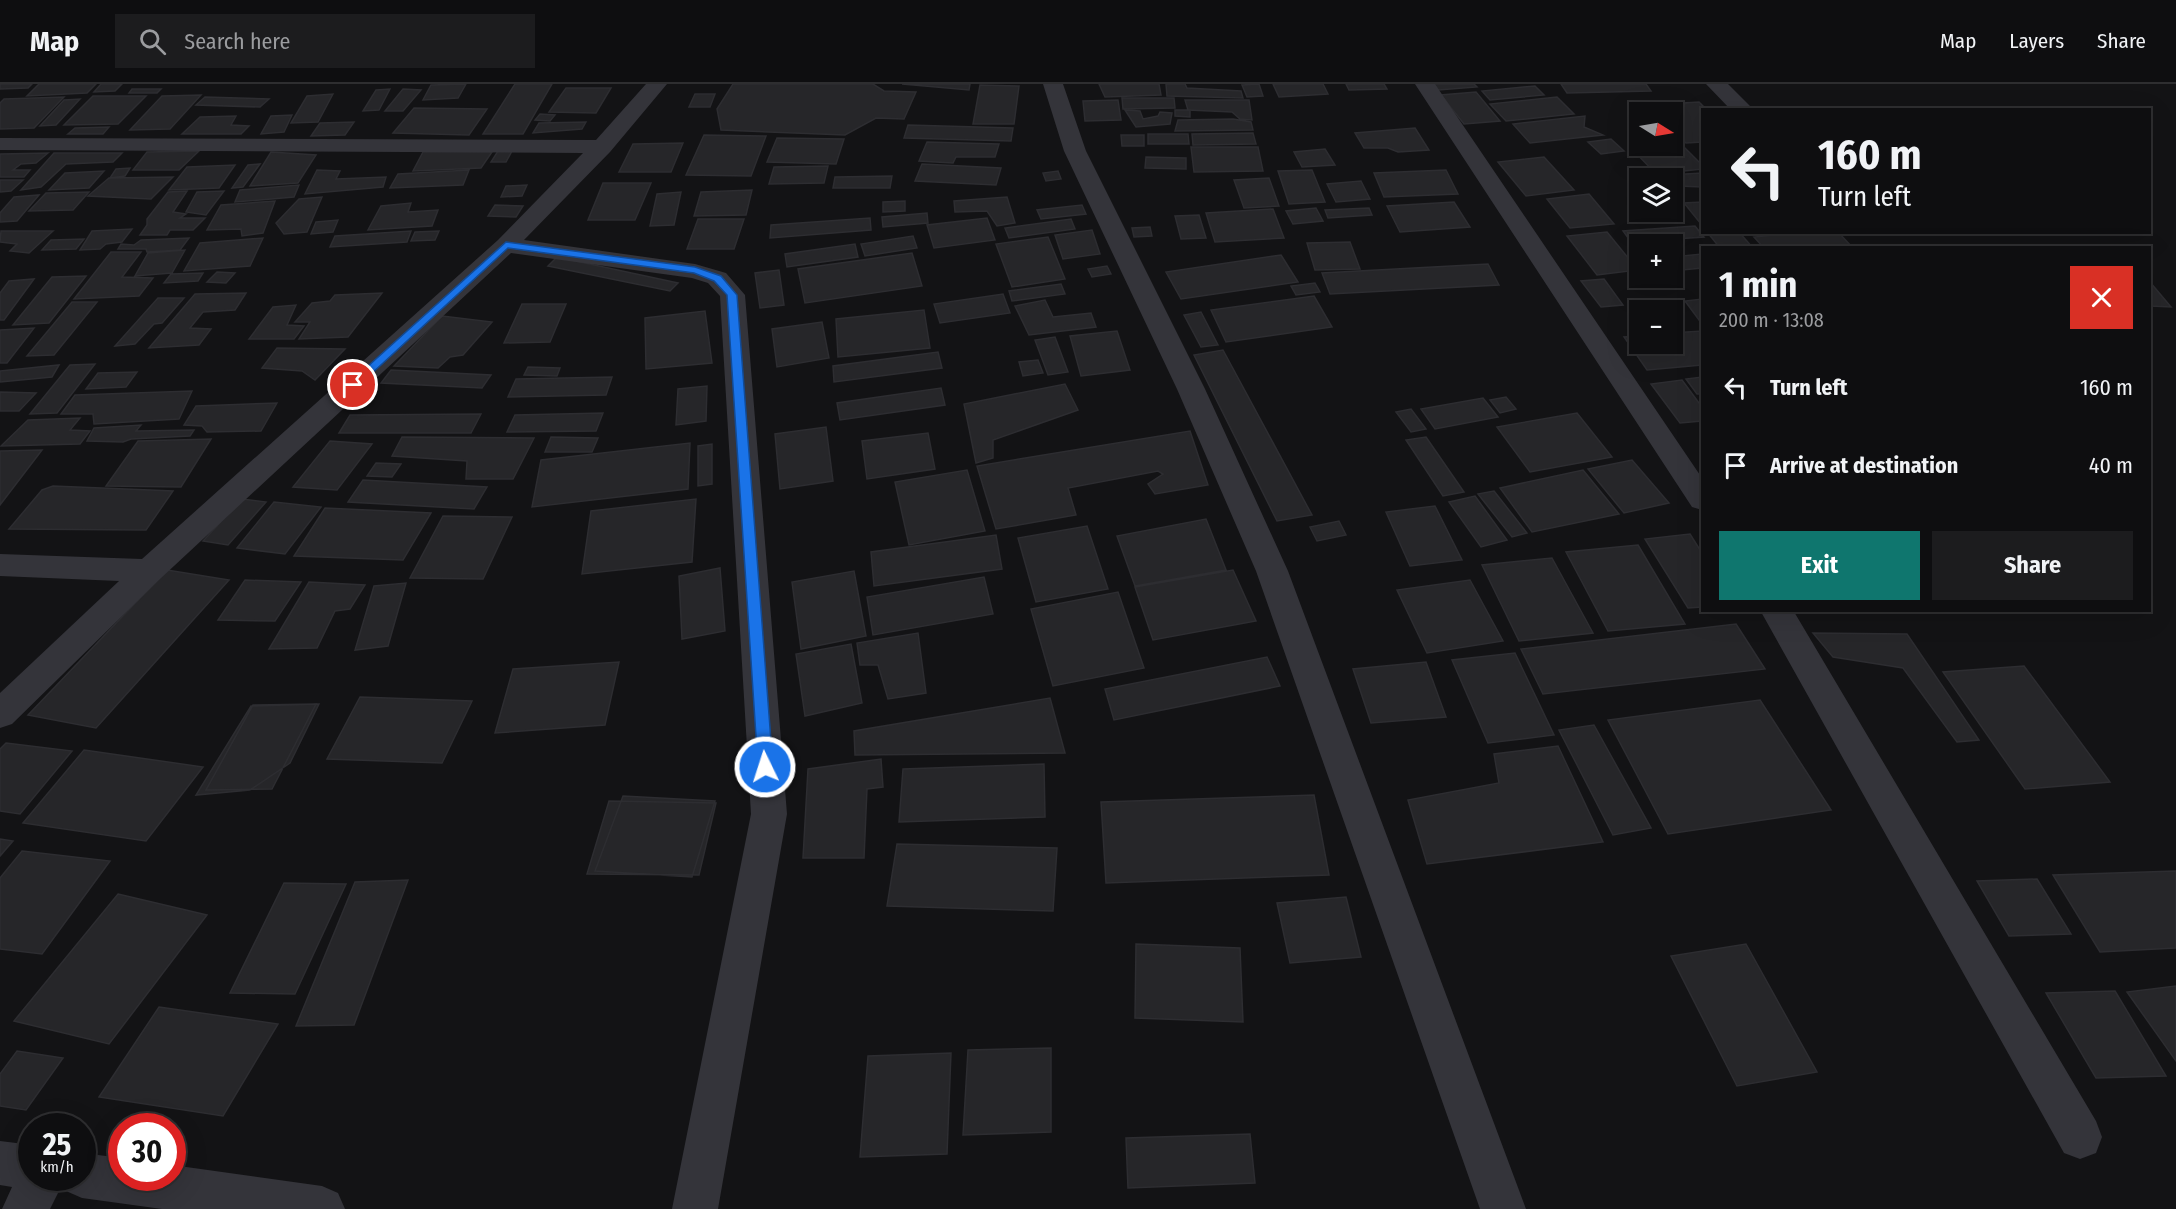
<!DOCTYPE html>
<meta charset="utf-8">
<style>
:root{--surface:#0e0e10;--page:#1c1c1e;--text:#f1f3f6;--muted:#9b9c9f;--line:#2e2e30;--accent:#0f766e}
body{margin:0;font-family:"Fira Sans Condensed",sans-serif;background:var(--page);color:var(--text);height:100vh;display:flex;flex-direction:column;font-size:22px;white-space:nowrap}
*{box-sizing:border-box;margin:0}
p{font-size:20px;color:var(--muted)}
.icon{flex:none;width:33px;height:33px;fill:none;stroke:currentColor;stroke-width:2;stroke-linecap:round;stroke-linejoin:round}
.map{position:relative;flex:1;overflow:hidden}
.sheet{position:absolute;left:1701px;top:162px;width:450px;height:366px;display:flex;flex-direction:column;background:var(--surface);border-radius:0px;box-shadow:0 6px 24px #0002,0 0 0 2px var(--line)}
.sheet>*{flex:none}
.top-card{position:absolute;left:1701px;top:24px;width:450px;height:126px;border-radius:0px;box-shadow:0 6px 24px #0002,0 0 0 2px var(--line);background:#0e0e10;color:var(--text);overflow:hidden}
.needle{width:39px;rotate:101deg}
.controls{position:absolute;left:1629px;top:18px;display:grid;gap:12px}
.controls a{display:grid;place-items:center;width:54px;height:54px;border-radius:0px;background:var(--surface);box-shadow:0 6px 24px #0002,0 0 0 2px var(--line);font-size:30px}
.speed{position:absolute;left:18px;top:1029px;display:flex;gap:12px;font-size:30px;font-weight:700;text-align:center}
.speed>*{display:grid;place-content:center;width:78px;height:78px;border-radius:50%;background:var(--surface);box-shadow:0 6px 24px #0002,0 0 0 2px var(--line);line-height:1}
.speed small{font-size:15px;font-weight:400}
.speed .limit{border:9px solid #d22;background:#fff;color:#111}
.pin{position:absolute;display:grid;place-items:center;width:51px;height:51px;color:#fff;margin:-26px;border:3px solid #fff;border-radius:50%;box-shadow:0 2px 6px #0007}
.me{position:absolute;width:66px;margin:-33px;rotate:356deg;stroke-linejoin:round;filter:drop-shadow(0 0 4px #0008)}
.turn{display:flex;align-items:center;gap:21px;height:126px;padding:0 18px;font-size:27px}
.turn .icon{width:78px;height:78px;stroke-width:2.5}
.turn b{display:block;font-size:42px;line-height:51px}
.round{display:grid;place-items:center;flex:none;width:63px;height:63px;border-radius:0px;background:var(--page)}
.headline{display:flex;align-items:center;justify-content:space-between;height:102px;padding:0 18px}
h1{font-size:36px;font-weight:700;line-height:45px}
.button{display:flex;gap:12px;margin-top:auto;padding:12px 18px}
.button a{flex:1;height:69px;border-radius:0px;background:var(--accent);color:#fff;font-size:24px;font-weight:700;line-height:69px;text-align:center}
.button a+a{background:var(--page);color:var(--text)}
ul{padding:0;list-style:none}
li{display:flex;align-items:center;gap:18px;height:78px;padding:0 18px}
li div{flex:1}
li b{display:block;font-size:22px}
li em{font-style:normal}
header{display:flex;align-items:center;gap:36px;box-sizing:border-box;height:84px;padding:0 30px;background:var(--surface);border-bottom:2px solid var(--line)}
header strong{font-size:28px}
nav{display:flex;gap:33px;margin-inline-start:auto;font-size:21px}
.search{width:420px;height:54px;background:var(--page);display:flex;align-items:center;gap:15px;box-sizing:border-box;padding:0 21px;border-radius:0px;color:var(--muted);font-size:22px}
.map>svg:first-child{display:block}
.building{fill:#262629;stroke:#2d2d31;stroke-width:1.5}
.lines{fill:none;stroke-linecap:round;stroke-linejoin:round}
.minor{fill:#34343a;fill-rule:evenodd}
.route{fill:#1a73e8;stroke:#114b97;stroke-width:1.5}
</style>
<header>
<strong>Map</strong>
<div class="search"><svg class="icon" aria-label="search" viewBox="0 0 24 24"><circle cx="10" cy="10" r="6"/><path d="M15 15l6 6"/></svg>Search here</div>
<nav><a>Map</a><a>Layers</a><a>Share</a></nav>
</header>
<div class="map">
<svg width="2176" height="1125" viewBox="0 0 2176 1125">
<rect width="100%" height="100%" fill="#131315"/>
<path class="building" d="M0 0H32L28 4 0 5Z
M39 0H96L87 9 27 12Z
M101 0H122L115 7 94 8Z
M466 0 458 14 423 16 431 1Z
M515 0H552L523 50H483Z
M733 0H873L884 7 916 8 904 35 876 34 845 51 721 46 717 25Z
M902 0H970L969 6Z
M1099 0H1159L1161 11 1105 13Z
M1166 0H1185L1187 4 1241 7 1243 14 1167 12Z
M1259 0 1263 12 1247 13 1242 1Z
M1273 0H1323L1328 10 1279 13Z
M1346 0H1384L1387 5 1349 6Z
M1434 0H1474L1477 3 1438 6Z
M1561 0H1646L1651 7 1567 9Z
M980 1 1019 2 1014 40H973Z
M1535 2 1544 11 1490 16 1482 7Z
M566 4H611L596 29 549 28Z
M132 5H161L157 9H129Z
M390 5 379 26 363 27 376 6Z
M403 5 421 6 403 27H385Z
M1476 8 1500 37 1464 40 1441 11Z
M333 10 318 38 291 39 307 12Z
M695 10H715L710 23H689Z
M201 11 170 45 130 46 162 12Z
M93 12H146L118 40 64 41Z
M64 13 34 44 0 45V19L4 15Z
M205 13 269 15 260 23 196 21Z
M1557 13 1574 30 1506 37 1490 20Z
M1122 14H1174L1175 24 1123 25Z
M80 15 56 41 40 42 64 16Z
M1118 16 1121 36 1085 37 1083 17Z
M1185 16H1249L1252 36 1240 35 1232 28 1188 26Z
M1699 18 1707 26H1702V58L1686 59 1672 45V28H1657L1651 21Z
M414 24 487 25 469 51 393 49Z
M1125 26 1140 27 1143 35 1158 32 1160 28 1172 29 1170 40 1136 43Z
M1175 26H1190V33L1175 32Z
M540 30 555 31 550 37 535 36Z
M292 31 284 48 261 50 271 32Z
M236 32 231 41 249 42 241 50H182L200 33Z
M1585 32 1584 43 1603 51 1530 59 1513 40Z
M1233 35 1251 38 1253 46 1175 47 1178 36Z
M354 38 345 51 311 52 320 39Z
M586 38 582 45 533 49 539 39Z
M908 41 1013 44 1011 57 904 54Z
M109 43 103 50H68L75 44Z
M1415 44 1429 66 1398 68 1388 64H1364L1355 49Z
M1253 49 1256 60 1193 61 1192 50Z
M1148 50H1188L1189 60H1148Z
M704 51 766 52 751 92 686 91Z
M1121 51H1144V62H1122Z
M777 54 844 55 836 80 767 78Z
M1611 55 1624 67 1601 70 1588 58Z
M927 58 999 60 995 73H956L953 79 919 77Z
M683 59 671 88H619L633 60Z
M1683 62 1702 81V85L1656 90 1634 67Z
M1191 63H1258L1263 87 1194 88Z
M1325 65 1335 81 1302 83 1294 68Z
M199 67 179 86H133L147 68Z
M498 67H512L506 78H491Z
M271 68 316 71 298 99 250 102Z
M423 68H492L481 84 413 87Z
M48 69 36 79 21 80 13 86H30L24 93H0V70Z
M54 69H122L113 78 66 80 41 103 21 106Z
M1146 73 1186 74V85L1145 84Z
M1544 73 1574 106 1526 112 1498 78Z
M260 80 243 103 232 104 248 81Z
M922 80 1001 84 996 101 915 97Z
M235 81 219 104 169 106 187 83Z
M828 82 824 99 769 100 774 83Z
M130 84 125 92 110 94 116 85Z
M317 86 340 87 336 95 386 93 383 103 305 110Z
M469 86 463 101 390 104 398 90Z
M1312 86 1325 118 1289 120 1278 87Z
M1446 86 1458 110 1384 113 1374 89Z
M104 87 89 104 49 106 65 89Z
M1058 87 1061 95 1046 97 1043 89Z
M1702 89V103L1678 102 1669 91Z
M892 92 890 104H833L835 93Z
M173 93 151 115 88 112 109 94Z
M1269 94 1279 122 1244 124 1234 96Z
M0 96H23L11 107 0 108Z
M1361 97 1370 115 1336 118 1327 100Z
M603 99H651L635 136H588Z
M299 101 294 113 235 118 240 106Z
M527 101 522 112 501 113 506 102Z
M752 106 746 131 694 132 701 108Z
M187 107 173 128 186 130 180 134H205L193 146H170L167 151H140L147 141V135L168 108Z
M224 107 206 131 186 128 197 108Z
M89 108 73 126 29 127 46 109Z
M681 108 674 141 650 142 657 110Z
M1589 110 1614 140 1570 144 1547 115Z
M39 111 17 137 0 138V129L14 113Z
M322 113 307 148 284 150 276 139 299 115Z
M1007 113 1015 139 997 142 987 127 955 128 954 117Z
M275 117 263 149 242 152 241 145 207 146 221 121Z
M905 117V127L883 128V118Z
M1454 118 1470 143 1400 148 1387 122Z
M1702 118V140H1701L1684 119Z
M411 119 408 128 438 126 432 142 368 146 381 122Z
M495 121 523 122 516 133 488 132Z
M1082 121 1086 130 1041 135 1037 126Z
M1316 124 1323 137 1293 140 1286 127Z
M1369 124 1372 131 1328 134 1325 126Z
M1273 125 1284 154 1215 158 1206 129Z
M927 129 928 139 883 143 882 133Z
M1199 131 1206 154 1181 155 1175 132Z
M870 134 871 146 770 154 771 141Z
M987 134 995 156 934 164 927 141Z
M698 135H744L734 165H687Z
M1071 135 1075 145 1009 154 1005 144Z
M338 136 333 148 311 150 316 138Z
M1695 142 1704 153 1631 158 1623 147Z
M1150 143 1152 152 1134 153 1132 144Z
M132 145 122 158 106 160 100 165 80 166 92 147Z
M1092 146 1100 170 1063 175 1055 151Z
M53 147 29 169 10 167 17 160 0 158 1 147Z
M411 147 407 158 330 163 335 152Z
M439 147 435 156 411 157 415 148Z
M1607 148 1638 186 1597 191 1567 152Z
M1707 148H1739L1753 164H1720Z
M1805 148H1838L1853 164H1764L1754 153Z
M913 152 917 164 865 172 861 160Z
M1048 153 1065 195 1012 203 996 160Z
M189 154 180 166 147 168 146 165H118L121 160 134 161 141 156Z
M263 154 250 182 184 187 200 159Z
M84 155 76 165 42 166 51 156Z
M1350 158 1360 185 1315 186 1307 159Z
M855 160 858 173 787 183 785 170Z
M185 166 172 189 135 192 148 169Z
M111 168H141L122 193 153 194 139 212 74 215Z
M912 169 922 202 805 219 798 185Z
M1702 170V184L1672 187V173Z
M1281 171 1298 198 1181 215 1166 188Z
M557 173 678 199 670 207 548 182Z
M1488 180 1499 201 1330 210 1322 189Z
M1107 182 1111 190 1092 193 1088 185Z
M779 186 784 221 760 224 755 189Z
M217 188 235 189 226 199 207 198Z
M203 189 198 197 164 199 171 190Z
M86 192 49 239 13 241 52 193Z
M34 195 4 236H0V209L9 197Z
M1604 195 1623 221 1601 223 1581 197Z
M2150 198 2171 223 2150 222Z
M1315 199 1320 208 1296 211 1291 202Z
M1061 200 1065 210 1012 217 1009 207Z
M246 209 235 226 203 228 190 244 211 245 199 261 149 264 195 210Z
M382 209 348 253 299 255 310 238H295L312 219 330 217 335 211Z
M1003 210 1010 229 940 239 934 220Z
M1314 212 1332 243 1226 258 1211 226Z
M158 214H184L162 239 154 240 135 260 115 262Z
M1702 215V240L1685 217Z
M1045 216 1053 233 1091 229 1096 243 1029 251 1015 222Z
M72 218H97L54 271 27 272Z
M522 220H566L550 258 504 259Z
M296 221 287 241 304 242 294 255H249L273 223Z
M924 226 930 264 838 273 836 235Z
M705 227 712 279 646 285 645 234Z
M1201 228 1218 261 1201 263 1184 231Z
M442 232 492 238 463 271 450 273 438 284 394 282Z
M822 238 829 274 777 283 772 245Z
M34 244 7 279H0V246Z
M1117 247 1130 286 1081 292 1070 252Z
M1702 247V281L1647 286 1624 253 1640 252V260H1672V249Z
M1055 253 1068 288 1048 291 1035 256Z
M277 264 345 265 315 296 302 287 262 284Z
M1223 266 1312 431 1277 437 1194 271Z
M938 268 942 284 834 298 833 282Z
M1038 276 1043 289 1023 292 1019 278Z
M95 280 57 329 30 330 70 281Z
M59 281 52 293 0 298V287Z
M528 283 560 284 557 292 524 291Z
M391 286 491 291 482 304 381 299Z
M137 288 126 303 86 305 98 289Z
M612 293 606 311 508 313 516 295Z
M1702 293V310H1697L1686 295Z
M1682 296 1702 323V337L1680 339 1651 300Z
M1065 300 1078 326 993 356V374L976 379 964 320Z
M707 302 706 337 676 341 678 305Z
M941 304 945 321 840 336 837 319Z
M192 307 179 335 94 340 93 330H61L75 311Z
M0 308 36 309 19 327H0Z
M1506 313 1516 325 1500 329 1490 316Z
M1483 314 1498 333 1435 345 1421 325Z
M277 319 261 347 207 348 202 342 184 341 196 322Z
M1411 325 1426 345 1411 348 1396 328Z
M603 329 596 347 507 348 515 331Z
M1577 329 1612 373 1530 388 1497 343Z
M481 330 471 349H339L350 331Z
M80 334 70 346 90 347 80 360 1 362 28 336Z
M141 341 136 347 194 346 190 352 131 355 123 358 87 357 94 344Z
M826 343 833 397 780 405 775 350Z
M1190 347 1208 401 1155 410 1148 400 1163 390 1158 387 1068 404 1076 431 996 445 977 382Z
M928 349 935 385 867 395 862 357Z
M402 353 534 354 513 395H466L467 377 392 372Z
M551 353 598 354 592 368H545Z
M1426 353 1464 408 1443 412 1406 356Z
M211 355 181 403 106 402 138 357Z
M330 357 372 360 337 406 293 403Z
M690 359 688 405 532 423 541 376Z
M712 360V400L698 402V362Z
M42 366 0 421V367Z
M1632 376 1669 419 1624 429 1588 385Z
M376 379 401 380 392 393 367 392Z
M967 386 985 447 909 461 895 398Z
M1583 386 1619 430 1532 448 1500 404Z
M363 396 487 403 474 425 348 418Z
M53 402 173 407 146 446 9 445 42 406Z
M1494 407 1527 449 1512 453 1478 410Z
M1475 412 1507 456 1481 463 1449 418Z
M242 415 266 418 228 461 203 457Z
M696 415 692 478 582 490 591 427Z
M274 418 321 423 285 470 237 464Z
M1435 422 1462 476 1410 482 1386 428Z
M325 424 431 429 403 476 294 472Z
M443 432 512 433 483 495 410 494Z
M1206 435 1226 486 1135 502 1117 452Z
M1339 437 1346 451 1317 457 1310 443Z
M1087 442 1108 505 1036 518 1018 454Z
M1690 450 1702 469V523L1688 524 1645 455Z
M996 451 1002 485 874 502 871 468Z
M1638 461 1685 540 1608 547 1566 468Z
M1552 474 1593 549 1519 557 1482 481Z
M720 484 725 547 682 555 679 492Z
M167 486 229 496 96 644 28 631Z
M1233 486 1256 537 1153 556 1135 503Z
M854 487 866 552 801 565 792 498Z
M984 493 993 530 873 551 867 513Z
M245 496 301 498 275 537 218 536Z
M1470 496 1503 557 1427 569 1397 506Z
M309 498 365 501 350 525 335 527 317 564 269 565Z
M406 499 388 562 355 566 374 502Z
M1118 508 1144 584 1053 602 1031 525Z
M1736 540 1765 585 1543 610 1521 565Z
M918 549 926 609 888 615 878 581H860L857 559Z
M1813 549 1907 550 1979 656 1957 658 1903 584 1833 573Z
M851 560 862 619 805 632 796 570Z
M1515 569 1554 651 1488 659 1452 576Z
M1267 573 1280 602 1114 636 1105 605Z
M619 578 605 641 495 649 513 585Z
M1426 578 1446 633 1371 639 1353 585Z
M2024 582 2110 698 2025 705 1943 588Z
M360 613 472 617 442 679 327 675Z
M1050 614 1065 669 855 671 854 647Z
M1760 616 1831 726 1668 750 1608 636Z
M316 620 272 705 206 706 253 621Z
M319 620 290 679 250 706 196 711 251 622Z
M1594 641 1651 744 1613 751 1559 646Z
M6 659 72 667 20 730 0 727V665Z
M1558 662 1603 758 1427 780 1408 716 1499 699 1494 670Z
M84 666 203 683 146 757 23 739Z
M881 675 883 703 867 705 864 774H803L808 685Z
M1044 680 1045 733 899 738 903 685Z
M1314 711 1329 791 1106 799 1101 718Z
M623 712 715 717 692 793 595 787Z
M609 717 716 719 699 791 587 790Z
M0 755 13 757 0 772Z
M897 760 1057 764 1053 827 887 822Z
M22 767 110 777 42 870 0 865V794Z
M2176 787V864L2100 868 2053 791Z
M2037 795 2071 850 2009 852 1977 797Z
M408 796 354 941 296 942 355 798Z
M284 799 346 800 295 910 230 909Z
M118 810 207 831 109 960 14 937Z
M1346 813 1361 873 1290 879 1277 819Z
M1136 860 1240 864 1243 938 1135 934Z
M1746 860 1817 988 1737 1002 1671 872Z
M2176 902V977L2127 908Z
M2115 907 2166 992 2096 994 2046 909Z
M159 923 278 940 223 1032 99 1013Z
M1051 964V1048L963 1051 968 966Z
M17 967 63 974 26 1026 0 1022V990Z
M951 969 947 1070 860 1073 868 972Z
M1250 1050 1255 1099 1128 1104 1126 1054Z"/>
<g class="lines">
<path class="minor" d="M646 0H667L610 68 524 156 695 180 726 189 745 211 787 730 718 1125H672L751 730 720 212 708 199 692 194 511 169 160 495 12 640 0 644V609L119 497 0 492V470L142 475 498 156 583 69 0 66V54L596 56Z
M1043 0H1063L1086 67 1205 305 1288 487 1526 1125H1480L1256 487 1177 305 1064 67Z
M1415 0H1435L1702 394V426L1692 423Z
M1706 0H1728L1754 26H1731Z
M1760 526H1793L2096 1037 2102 1053 2096 1069 2080 1075 2064 1069Z
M0 1057 32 1061V1094H82V1069L122 1074V1094H172V1081L322 1102 338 1109 345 1125H162L82 1114 66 1107 63 1099 50 1125H2L12 1103 0 1101Z"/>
</g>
<path class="route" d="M506 158 695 183 721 192 737 211 773 683 771 687H760L758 683 727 211 714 197 694 189 508 164 357 303H349L347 301Z"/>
</svg>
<div class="controls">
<a><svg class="needle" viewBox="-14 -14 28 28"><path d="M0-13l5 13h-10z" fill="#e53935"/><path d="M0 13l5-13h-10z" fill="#9b9c9f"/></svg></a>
<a><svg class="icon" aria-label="layers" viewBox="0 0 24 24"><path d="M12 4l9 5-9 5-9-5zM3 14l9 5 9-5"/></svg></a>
<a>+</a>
<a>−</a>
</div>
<div class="speed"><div>25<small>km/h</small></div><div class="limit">30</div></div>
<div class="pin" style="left:353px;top:301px;background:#d93025"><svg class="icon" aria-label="arrive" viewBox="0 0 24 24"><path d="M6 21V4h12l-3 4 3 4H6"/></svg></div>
<svg class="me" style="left:765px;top:683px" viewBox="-20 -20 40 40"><circle r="17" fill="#1a73e8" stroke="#fff" stroke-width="3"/><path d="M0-11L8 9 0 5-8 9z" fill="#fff"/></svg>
<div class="top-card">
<div class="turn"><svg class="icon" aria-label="left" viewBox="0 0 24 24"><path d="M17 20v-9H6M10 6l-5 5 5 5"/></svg><div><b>160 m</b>Turn left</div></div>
</div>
<section class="sheet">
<div class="headline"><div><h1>1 min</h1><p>200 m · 13:08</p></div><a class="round" style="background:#d93025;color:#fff"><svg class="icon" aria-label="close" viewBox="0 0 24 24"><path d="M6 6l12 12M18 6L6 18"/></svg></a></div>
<ul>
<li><svg class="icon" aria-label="left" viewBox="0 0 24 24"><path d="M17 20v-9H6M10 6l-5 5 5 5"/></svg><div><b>Turn left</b></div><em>160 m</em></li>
<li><svg class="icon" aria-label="arrive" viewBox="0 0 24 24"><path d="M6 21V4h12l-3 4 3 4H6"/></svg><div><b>Arrive at destination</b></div><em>40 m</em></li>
</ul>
<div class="button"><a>Exit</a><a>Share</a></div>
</section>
</div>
